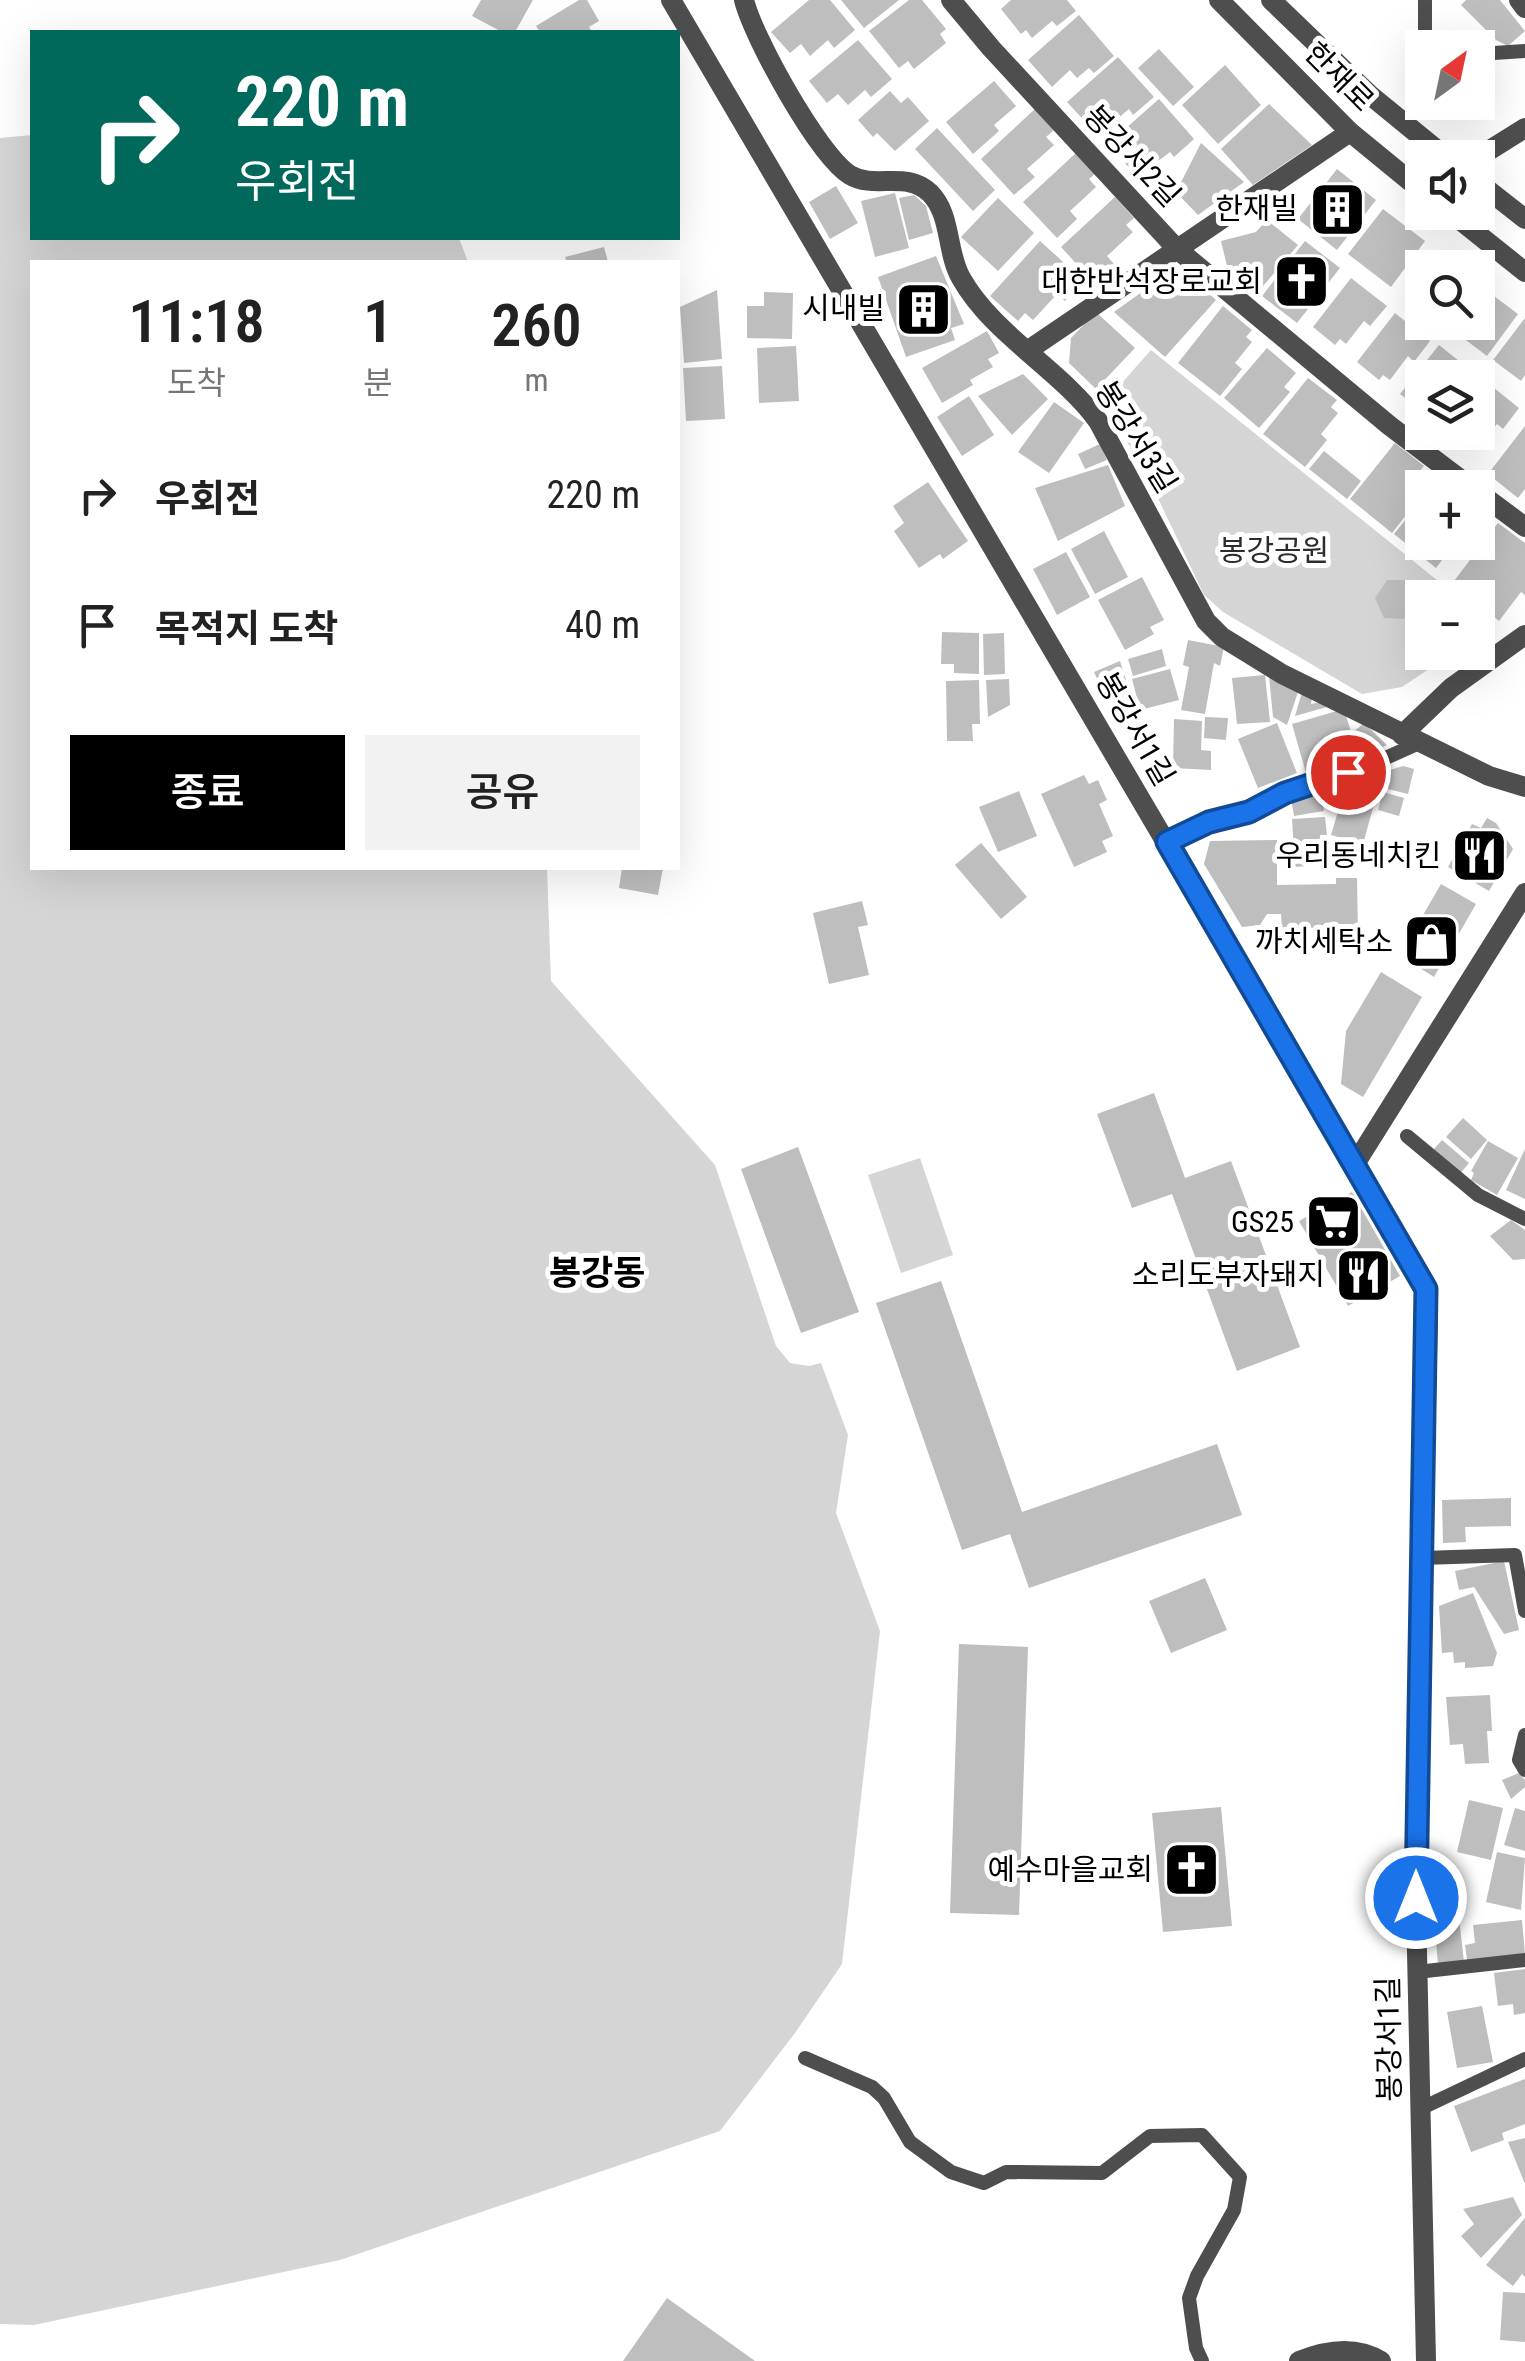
<!DOCTYPE html>
<html lang="ko">
<meta charset="utf-8">
<style>
:root{--surface:#fff;--page:#f2f2f2;--text:#222;--muted:#767676;--accent:#000}
body{margin:0;font-family:"Roboto Condensed","Noto Sans KR",sans-serif;background:var(--page);color:var(--text);height:100vh;display:flex;flex-direction:column;font-size:38px;white-space:nowrap}
*{box-sizing:border-box;margin:0}
p{font-size:32px;color:var(--muted)}
.icon{flex:none;width:55px;height:55px;fill:none;stroke:currentColor;stroke-width:2;stroke-linecap:round;stroke-linejoin:round}
.map{position:relative;flex:1;overflow:hidden}
.panel{position:absolute;left:30px;top:260px;width:650px;height:610px;display:flex;flex-direction:column;background:var(--surface);border-radius:0px;box-shadow:0 10px 40px #0002}
.panel>*{flex:none}
.hud{position:absolute;left:30px;top:30px;width:650px;height:210px;border-radius:0px;box-shadow:0 10px 40px #0002;background:#00695c;color:#fff;overflow:hidden}
.needle{width:65px;rotate:33deg}
.fabs{position:absolute;left:1405px;top:30px;display:grid;gap:20px}
.fabs a{display:grid;place-items:center;width:90px;height:90px;border-radius:0px;background:var(--surface);box-shadow:0 10px 40px #0002;font-size:50px}
.pin{position:absolute;display:grid;place-items:center;width:85px;height:85px;color:#fff;margin:-42px;border:5px solid #fff;border-radius:50%;box-shadow:0 2px 10px #0007}
.me{position:absolute;width:110px;margin:-55px;rotate:0deg;stroke-linejoin:round;filter:drop-shadow(0 0 8px #0008)}
.turn{display:flex;align-items:center;gap:35px;height:210px;padding:0 40px;font-size:45px}
.turn .icon{width:130px;height:130px;stroke-width:2.5}
.turn b{display:block;font-size:70px;line-height:85px}
.eta{display:flex;justify-content:space-evenly;align-items:center;height:170px;text-align:center}
.eta b{font-size:60px;font-weight:600;line-height:70px}
.action{display:flex;gap:20px;margin-top:auto;padding:20px 40px}
.action a{flex:1;height:115px;border-radius:0px;background:var(--accent);color:#fff;font-size:40px;font-weight:600;line-height:115px;text-align:center}
.action a+a{background:var(--page);color:var(--text)}
ul{padding:0;list-style:none}
li{display:flex;align-items:center;gap:30px;height:130px;padding:0 40px}
li div{flex:1}
li b{display:block;font-size:38px}
li em{font-style:normal}
.map>svg:first-child{display:block}
.green{fill:#d5d5d5}
.building{fill:#bebebe}
.lines{fill:none;stroke-linecap:round;stroke-linejoin:round}
.service{stroke:#4e4e4e;stroke-width:14}
.minor{stroke:#4e4e4e;stroke-width:20}
.tertiary{stroke:#4e4e4e;stroke-width:20}
.route-casing{stroke:#114b97;stroke-width:25}
.route{stroke:#1a73e8;stroke-width:18}
.labels{text-anchor:middle;stroke-width:10;stroke-linejoin:round;paint-order:stroke}
.street-label{font-size:30px;fill:#000;stroke:#fff}
.poi-label{font-size:30px;fill:#000;stroke:#fff;text-anchor:end}
.park-label{font-size:30px;fill:#2c2c2c;stroke:#fff}
.quarter-label{font-size:35px;font-weight:bold;fill:#000;stroke:#fff}
</style>
<div class="map">
<svg width="1525" height="2361" viewBox="0 0 1525 2361">
<rect width="100%" height="100%" fill="#fff"/>
<path class="green" d="M32 135V238H459L468 262H32V868H547L551 981 715 1165 776 1346 790 1363 809 1366 821 1363 848 1435 836 1513 880 1631 842 1964 795 2033 720 2131 340 2260 34 2325 0 2324V138Z
M1151 350 1458 597 1422 598V652L1453 653 1402 687 1362 694 1223 612 1204 595 1154 490 1105 402Z
M920 1158 953 1255 901 1273 868 1175Z"/>
<path class="building" d="M481 0H533L515 32H502L472 16Z
M579 0H587L599 21 589 27 592 32H540L536 26Z
M809 0H830L855 30 834 48 828 40 810 56 801 44 790 53 771 32Z
M841 0H899L864 28Z
M909 0H922L946 29 940 34 946 43 914 69 908 61 899 68 869 31Z
M1011 0H1067L1076 11 1057 26 1052 21 1032 38 1026 30 1021 34 1001 9Z
M1466 0H1500L1525 31 1508 46 1496 40 1461 5Z
M1079 15 1114 56 1094 73 1089 68 1077 78 1070 70 1052 87 1028 60Z
M858 40 892 79 871 97 865 90 848 105 838 94 827 103 809 81Z
M1159 49 1194 87 1173 106 1138 68Z
M1118 57 1154 97 1133 115 1129 109 1116 120 1109 112 1091 128 1067 102Z
M1225 65 1261 105 1218 144 1182 105Z
M994 81 1016 106 994 125 999 131 973 154 946 122Z
M890 91 901 103 908 97 929 121 895 151 877 133 873 137 858 120Z
M1159 99 1194 139 1174 157 1170 152 1157 162 1150 155 1132 171 1108 144Z
M1269 104 1312 145 1253 185 1221 149Z
M1035 109 1054 130 1046 137 1054 145 1027 169 1035 177 1014 195 981 159Z
M937 128 995 190 973 211 915 149Z
M1201 143 1244 182 1198 215 1176 192Z
M1077 152 1097 172 1089 179 1096 187 1070 211 1077 219 1057 238 1023 202Z
M1337 169 1376 200 1337 250 1298 219Z
M836 186 858 223 830 239 809 202Z
M895 193 909 248 875 257 861 201Z
M914 195 926 206 933 233 909 240 899 198Z
M1115 197 1134 218 1126 225 1133 232 1107 256 1114 264 1094 283 1061 247Z
M998 198 1034 233 998 271 961 237Z
M1383 209 1425 241 1391 287 1348 254Z
M1267 220 1298 245 1258 292 1227 266 1221 241 1256 232Z
M1040 241 1083 280 1065 301 1057 294 1033 320 1025 313 1018 321 990 296Z
M1305 241 1340 268 1297 323 1262 296Z
M604 247 608 262H567L565 257Z
M936 256 964 324 951 328 955 340 906 357 878 277Z
M1164 276 1193 279 1216 300 1165 357 1114 312Z
M1351 278 1387 306 1370 326 1364 321 1346 344 1340 339 1335 345 1313 327Z
M1478 284 1518 314 1487 356 1442 322H1478Z
M717 290 722 359 684 363 680 307Z
M764 292 793 293 792 339 747 338V306H764Z
M1223 306 1252 330 1246 337 1252 342 1235 363 1242 369 1220 396 1178 363Z
M1096 312 1135 348 1096 389 1069 363 1071 338Z
M1395 313 1430 341 1414 362 1408 356 1390 380 1383 375 1379 380 1357 362Z
M1525 318V375L1521 381 1493 360Z
M987 331 999 353 988 359 993 367 970 380 973 385 942 403 922 368Z
M1439 345 1474 373 1471 378H1422V411L1400 394Z
M796 346 799 401 759 403 757 348Z
M1267 348 1296 373 1284 387 1290 392 1259 428 1224 398Z
M722 366 725 419 686 421 683 368Z
M1023 374 1048 399 1012 435 978 396Z
M1308 378 1337 400 1331 407 1338 413 1321 434 1327 440 1305 467 1263 434Z
M1484 380 1519 408 1503 429 1497 424 1479 447 1472 442 1468 447 1449 432H1478V388Z
M969 396 994 435 962 456 937 417Z
M1054 402 1084 423 1049 473 1018 452Z
M1525 426V489L1518 498 1488 474Z
M1395 443 1424 466 1418 473 1424 479 1407 500 1414 505 1392 533 1350 499Z
M1100 444 1107 460 1085 469 1078 454Z
M1324 451 1361 481 1347 499 1309 469Z
M1108 465 1125 506 1058 541 1035 488Z
M928 482 968 541 943 559 940 554 919 568 894 531 904 523 893 506Z
M1422 499V542H1456L1436 568 1394 534Z
M1498 523 1525 543V595L1521 592 1499 621 1478 604V598H1468L1451 585Z
M1104 531 1128 577 1095 594 1071 549Z
M1066 552 1090 597 1057 615 1033 569Z
M1142 577 1164 620 1150 627 1154 634 1125 650 1098 600Z
M1387 580H1409L1418 600 1404 619 1384 618 1375 598Z
M942 632 979 633V674L954 673V664H941Z
M1004 633 1005 674 984 675 983 634Z
M1188 640 1224 647 1220 666 1214 663 1205 714 1181 710 1189 667 1183 665Z
M1162 649 1166 666 1133 676 1128 659Z
M1120 661 1134 705 1120 711 1111 691 1104 694 1094 672Z
M1170 669 1179 700 1140 710 1132 679Z
M1265 675 1270 722 1237 724 1232 678Z
M1269 676 1299 689 1287 725 1273 717Z
M1009 679 1010 705 988 717 986 680Z
M979 680 980 724H972L973 741H947L946 681Z
M1302 692 1312 698 1311 704 1320 702 1327 707 1295 716Z
M1344 709 1351 732 1340 736 1347 761 1306 773 1292 724Z
M1205 717 1228 718 1226 740 1204 738Z
M1174 719 1202 721 1201 750 1211 751V770L1173 768Z
M1277 723 1297 773 1258 788 1238 739Z
M1364 723 1387 745 1350 762 1353 732Z
M1403 766 1414 769 1408 794 1372 785 1374 775Z
M1084 775 1089 784 1098 780 1107 800 1099 804 1113 836 1102 841 1107 852 1074 867 1041 794Z
M1330 787 1332 796 1322 798 1324 811 1294 816 1290 793Z
M1345 788 1376 797 1363 844 1331 835Z
M1019 791 1037 836 998 852 979 807Z
M1383 792 1404 798 1399 816 1378 810Z
M1325 817 1327 835H1320L1322 865 1295 867 1292 819Z
M1487 818 1496 823 1513 849 1489 891 1448 867 1472 824 1481 828Z
M1277 840V885L1336 884V878H1357L1358 934 1318 935V928H1282L1281 914H1267L1260 925 1242 927 1204 864 1210 841Z
M981 843 1027 897 1001 919 955 865Z
M622 868H663L658 895 619 888Z
M1441 884 1476 904 1434 977 1404 958 1412 943 1408 941Z
M862 901 868 925 858 927 869 975 829 984 813 913Z
M1381 972 1422 997 1363 1097 1341 1084 1346 1031Z
M1154 1093 1185 1178 1231 1161 1300 1347 1237 1371 1172 1194 1132 1208 1097 1114Z
M1463 1118 1487 1140 1471 1159 1446 1137Z
M1442 1140 1469 1163 1459 1175 1432 1151Z
M1488 1141 1518 1158 1497 1195 1471 1180 1474 1173 1471 1171Z
M798 1147 859 1312 801 1333 741 1169Z
M1525 1149V1199L1506 1190Z
M1352 1192 1400 1276 1348 1306 1299 1221Z
M1511 1220 1525 1230V1259L1513 1260 1490 1236Z
M941 1281 1022 1512 1217 1444 1242 1515 1029 1588 1010 1534 962 1550 876 1303Z
M1511 1498V1526L1465 1527 1466 1542 1443 1543 1442 1500Z
M1504 1561 1519 1630 1504 1634 1474 1587 1459 1590 1455 1571Z
M1205 1578 1227 1630 1171 1653 1149 1601Z
M1473 1593 1497 1653 1493 1666 1465 1668V1662L1454 1663 1453 1652 1442 1653 1439 1606Z
M959 1644 1028 1647 1019 1915 950 1913Z
M1490 1695 1492 1731H1487L1489 1763 1465 1764 1463 1744 1450 1745 1446 1697Z
M1519 1773 1525 1780V1787L1511 1799 1502 1780Z
M1469 1800 1503 1808 1491 1860 1457 1852Z
M1221 1807 1232 1926 1163 1932 1152 1813Z
M1515 1808 1525 1811V1851L1504 1845Z
M1497 1852 1525 1858 1521 1910 1486 1902Z
M1459 1918 1464 1962 1438 1964 1434 1920Z
M1522 1920 1525 1954 1467 1960 1465 1945 1475 1943 1473 1925Z
M1525 1969V2013L1514 2015 1513 2004 1498 2006 1494 1973Z
M1482 2006 1493 2062 1457 2068 1447 2012Z
M1525 2079V2124L1502 2133 1504 2140 1471 2152 1454 2106Z
M1525 2138V2184L1508 2142Z
M1513 2197 1522 2215 1481 2258 1461 2236 1474 2224 1463 2209Z
M1525 2218V2277L1522 2274 1513 2286 1486 2265Z
M1503 2292 1525 2293V2342L1500 2340Z
M667 2298 755 2361H623Z"/>
<g class="lines">
<path class="service" d="M1425 0V36L1444 48
M1478 54 1525 51
M1167 843 1209 822 1249 812 1285 793 1368 766 1419 743
M1407 1136 1478 1195 1525 1219
M1422 1558 1515 1555 1525 1611
M1525 1735 1519 1760 1525 1770
M1417 1972 1525 1960
M805 2058 872 2087 884 2098 910 2142 951 2172 984 2183 1006 2172 1102 2173 1150 2136 1202 2135 1240 2177 1234 2210 1197 2276 1189 2298 1196 2348 1202 2361
M1420 2109 1525 2059"/>
<path class="minor" d="M671 0 1423 1280 1428 1309 1415 1861 1426 2361
M744 0C753 37 818 155 850 175 875 190 906 170 930 193 952 215 946 252 961 278 993 335 1060 369 1098 421L1206 621 1222 637 1282 674 1489 776 1525 787
M951 0 991 48 1177 249 1390 426 1472 488
M1519 0 1525 8
M1477 158 1525 128
M1027 351 1350 132
M1478 492 1525 527
M1402 735 1451 688 1525 635
M1355 1164 1525 893
M1299 2361C1326 2350 1355 2345 1381 2361"/>
<path class="tertiary" d="M1219 0 1350 132 1422 191
M1271 0 1370 95 1447 158
M1478 182 1525 219
M1450 212 1525 272"/>
</g>
<g class="lines">
<defs>
<path id="route" d="M1348 772 1285 793 1249 812 1209 822 1167 842 1426 1289 1416 1898"/>
</defs>
<use href="#route" class="route-casing"/>
<use href="#route" class="route"/>
</g>
<defs>
<symbol id="building-square" viewBox="-11 -11 22 22"><rect x="-9" y="-9" width="18" height="18" rx="4" fill="#000" stroke="#fff"/><path d="M-4-6H4V6H1V3H-1V6H-4ZM-2.5-4.3h1.7v1.8h-1.7ZM.8-4.3h1.7v1.8H.8ZM-2.5-1h1.7V.8h-1.7ZM.8-1h1.7V.8H.8Z" fill="#fff"/></symbol>
<symbol id="church-square" viewBox="-11 -11 22 22"><rect x="-9" y="-9" width="18" height="18" rx="4" fill="#000" stroke="#fff"/><path d="M-1.2-6h2.4v3.5h3.3v2.4h-3.3V6h-2.4V-.1h-3.3v-2.4h3.3Z" fill="#fff"/></symbol>
<symbol id="restaurant-square" viewBox="-11 -11 22 22"><rect x="-9" y="-9" width="18" height="18" rx="4" fill="#000" stroke="#fff"/><path d="M-5-6h1v4h1v-4h1v4h1v-4h1v5L-1.5 .5V6h-2V.5L-5-1ZM5-6V6H3V1.5H1.5Q1.5-4 5-6Z" fill="#fff"/></symbol>
<symbol id="shop-square" viewBox="-11 -11 22 22"><rect x="-9" y="-9" width="18" height="18" rx="4" fill="#000" stroke="#fff"/><path d="M-5-2.5h2.3a2.7 3.5 0 0 1 5.4 0H5L5.5 6h-11ZM-1.5-2.5h3a1.5 2.3 0 0 0-3 0Z" fill="#fff"/></symbol>
<symbol id="supermarket-square" viewBox="-11 -11 22 22"><rect x="-9" y="-9" width="18" height="18" rx="4" fill="#000" stroke="#fff"/><path d="M-6-5.5h2.5l.6 2H6L4.5 2H-2.5L-4.4-4H-6ZM-1.5 3.2a1.3 1.3 0 1 0 .1 0ZM3 3.2a1.3 1.3 0 1 0 .1 0Z" fill="#fff"/></symbol>
</defs>
<g fill-rule="evenodd">
<use href="#building-square" x="1306" y="178" width="63" height="63"/>
<use href="#church-square" x="1270" y="250" width="63" height="63"/>
<use href="#building-square" x="892" y="278" width="63" height="63"/>
<use href="#restaurant-square" x="1448" y="824" width="63" height="63"/>
<use href="#shop-square" x="1400" y="910" width="63" height="63"/>
<use href="#supermarket-square" x="1302" y="1190" width="63" height="63"/>
<use href="#restaurant-square" x="1332" y="1244" width="63" height="63"/>
<use href="#church-square" x="1160" y="1838" width="63" height="63"/>
</g>
<g class="labels">
<g class="street-label">
<text transform="translate(1339 77) rotate(45)" y="10">한재로</text>
<text transform="translate(1132 156) rotate(47)" y="10">봉강서2길</text>
<text transform="translate(1136 437) rotate(58)" y="10">봉강서3길</text>
<text transform="translate(1135 729) rotate(60)" y="10">봉강서1길</text>
<text transform="translate(1389 2039) rotate(-91)" y="10">봉강서1길</text>
</g>
<g class="poi-label">
<text x="1298" y="219">한재빌</text>
<text x="1262" y="292">대한반석장로교회</text>
<text x="885" y="319">시내빌</text>
<text x="1441" y="866">우리동네치킨</text>
<text x="1393" y="952">까치세탁소</text>
<text x="1294" y="1232">GS25</text>
<text x="1325" y="1285">소리도부자돼지</text>
<text x="1153" y="1880">예수마을교회</text>
</g>
<g class="park-label">
<text x="1274" y="561">봉강공원</text>
</g>
<g class="quarter-label">
<text x="597" y="1285">봉강동</text>
</g>
</g>
</svg>
<div class="fabs">
<a><svg class="needle" viewBox="-14 -14 28 28"><path d="M0-13l5 13h-10z" fill="#e53935"/><path d="M0 13l5-13h-10z" fill="#767676"/></svg></a>
<a><svg class="icon" aria-label="sound" viewBox="0 0 24 24"><path d="M4 9h4l5-4v14l-5-4H4zM17 9q2 3 0 6"/></svg></a>
<a><svg class="icon" aria-label="search" viewBox="0 0 24 24"><circle cx="10" cy="10" r="6"/><path d="M15 15l6 6"/></svg></a>
<a><svg class="icon" aria-label="layers" viewBox="0 0 24 24"><path d="M12 4l9 5-9 5-9-5zM3 14l9 5 9-5"/></svg></a>
<a>+</a>
<a>−</a>
</div>
<div class="pin" style="left:1348px;top:772px;background:#d93025"><svg class="icon" aria-label="arrive" viewBox="0 0 24 24"><path d="M6 21V4h12l-3 4 3 4H6"/></svg></div>
<svg class="me" style="left:1416px;top:1898px" viewBox="-20 -20 40 40"><circle r="17" fill="#1a73e8" stroke="#fff" stroke-width="3"/><path d="M0-11L8 9 0 5-8 9z" fill="#fff"/></svg>
<div class="hud">
<div class="turn"><svg class="icon" aria-label="right" viewBox="0 0 24 24"><path d="M7 20v-9h11M14 6l5 5-5 5"/></svg><div><b>220 m</b>우회전</div></div>
</div>
<section class="panel">
<div class="eta">
<div><b>11:18</b><p>도착</p></div>
<div><b>1</b><p>분</p></div>
<div><b>260</b><p>m</p></div>
</div>
<ul>
<li><svg class="icon" aria-label="right" viewBox="0 0 24 24"><path d="M7 20v-9h11M14 6l5 5-5 5"/></svg><div><b>우회전</b></div><em>220 m</em></li>
<li><svg class="icon" aria-label="arrive" viewBox="0 0 24 24"><path d="M6 21V4h12l-3 4 3 4H6"/></svg><div><b>목적지 도착</b></div><em>40 m</em></li>
</ul>
<div class="action"><a>종료</a><a>공유</a></div>
</section>
</div>
